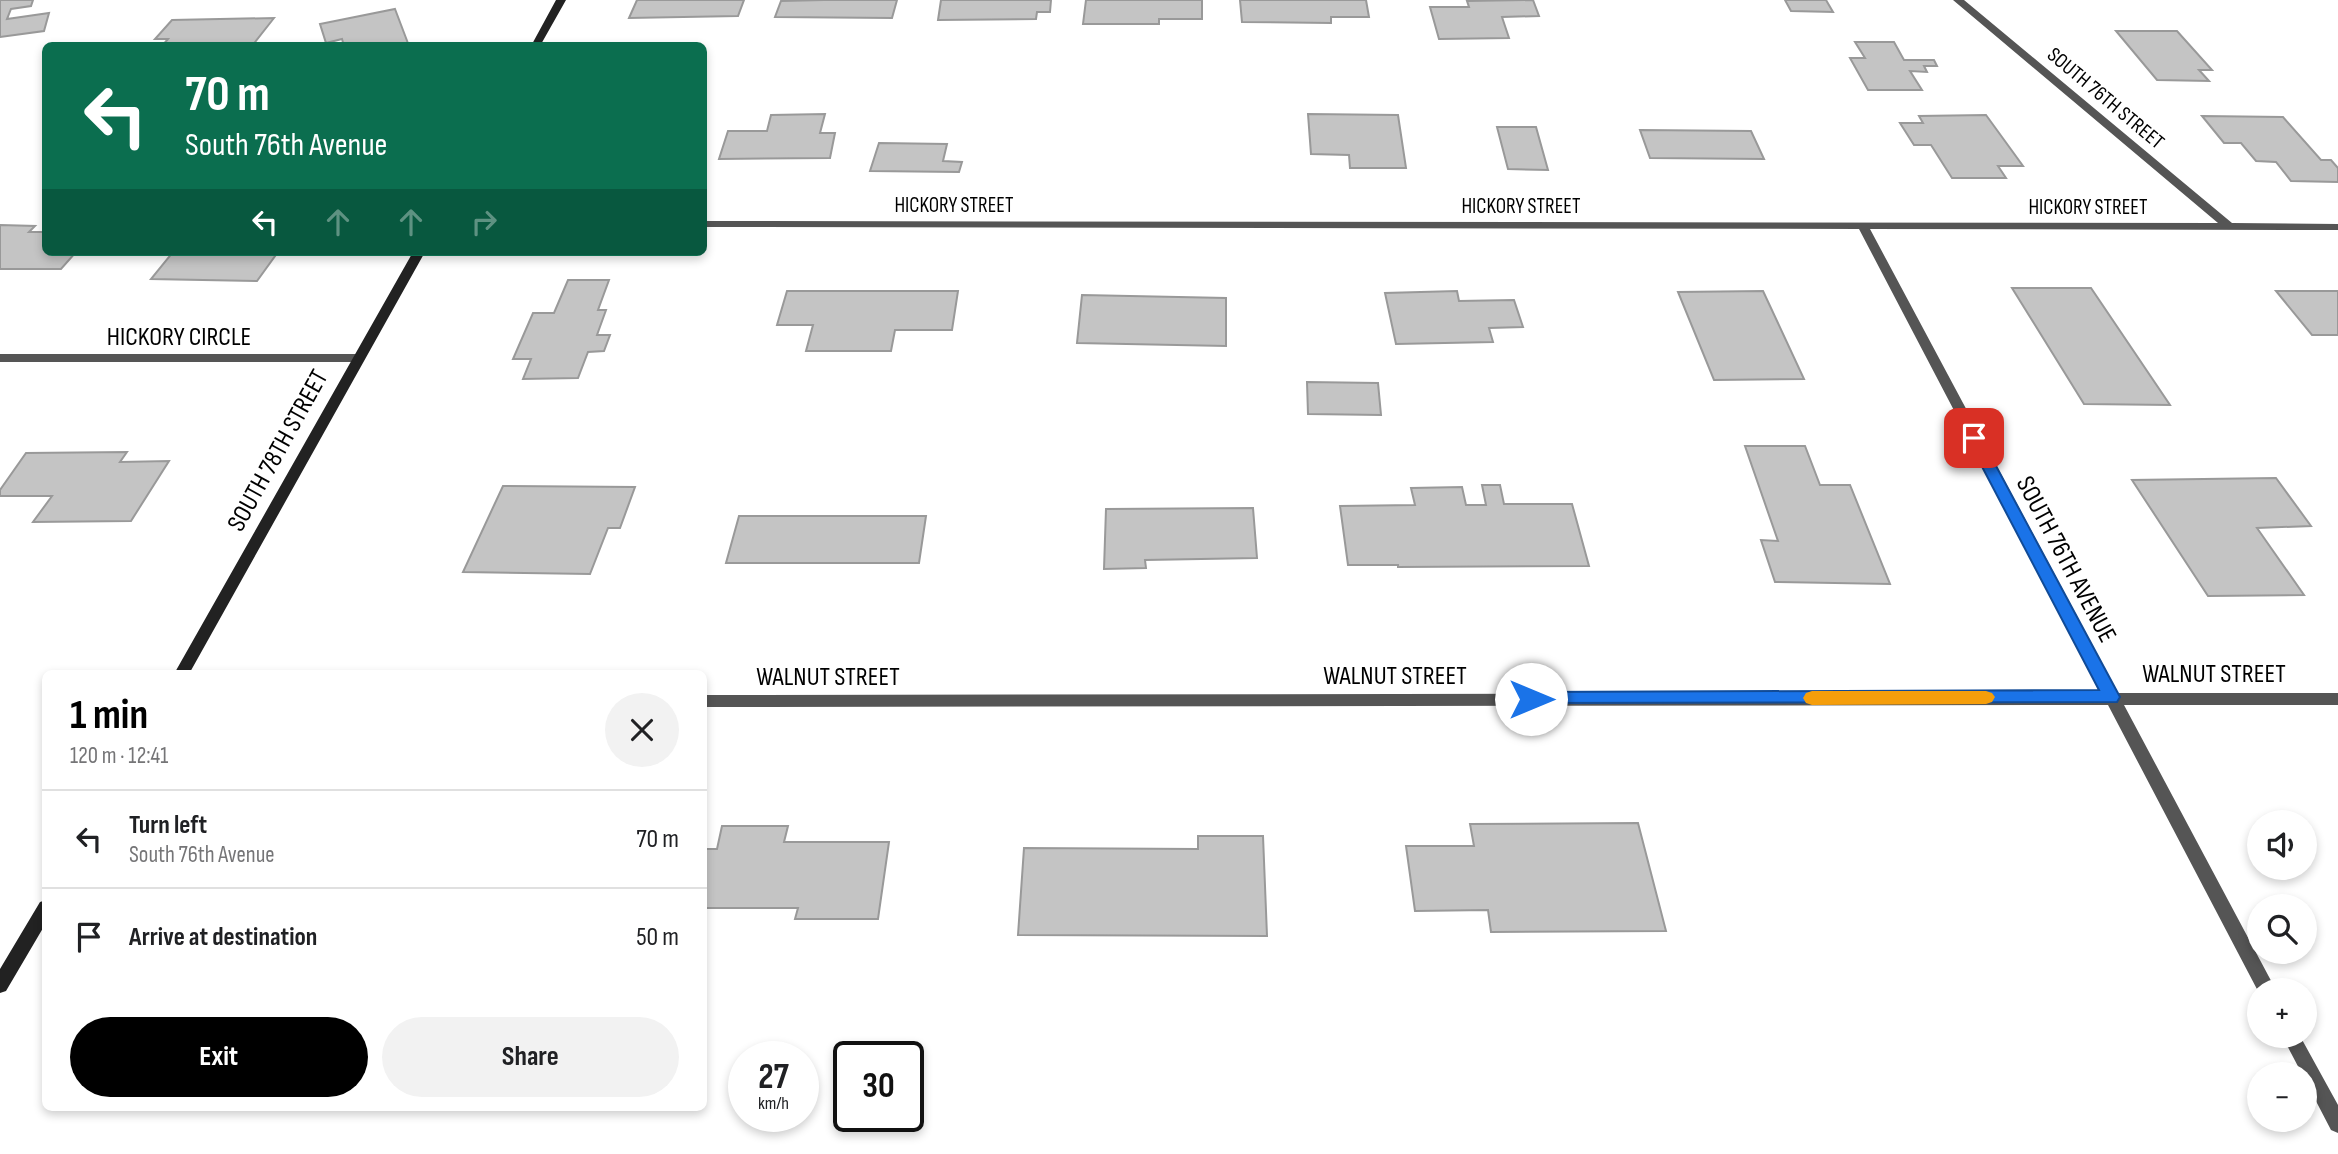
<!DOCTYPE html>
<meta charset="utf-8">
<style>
:root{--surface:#fff;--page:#f2f2f2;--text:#202124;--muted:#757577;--line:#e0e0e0;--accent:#000}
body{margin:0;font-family:"Sofia Sans Condensed",sans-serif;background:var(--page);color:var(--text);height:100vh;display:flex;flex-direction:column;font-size:26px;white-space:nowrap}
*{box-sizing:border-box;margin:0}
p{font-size:23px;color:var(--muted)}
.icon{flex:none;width:38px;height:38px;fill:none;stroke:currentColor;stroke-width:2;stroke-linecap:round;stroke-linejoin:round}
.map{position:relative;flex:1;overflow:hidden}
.panel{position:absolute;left:42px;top:670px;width:665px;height:441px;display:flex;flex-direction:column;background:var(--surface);border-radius:10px;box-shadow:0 4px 10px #0003}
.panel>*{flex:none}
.banner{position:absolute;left:42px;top:42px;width:665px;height:214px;border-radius:10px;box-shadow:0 4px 10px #0003;background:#0b6e4f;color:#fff;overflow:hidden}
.fabs{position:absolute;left:2247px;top:810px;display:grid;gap:14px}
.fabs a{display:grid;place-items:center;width:70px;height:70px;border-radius:50%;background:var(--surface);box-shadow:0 4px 10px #0003;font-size:35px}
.speed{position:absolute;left:728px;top:1041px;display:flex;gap:14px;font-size:35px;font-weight:700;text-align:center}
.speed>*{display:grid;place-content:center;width:91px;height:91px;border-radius:50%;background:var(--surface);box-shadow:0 4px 10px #0003;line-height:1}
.speed small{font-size:18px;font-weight:400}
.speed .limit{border:4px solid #111;border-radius:10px;background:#fff;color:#111}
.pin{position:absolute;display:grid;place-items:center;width:60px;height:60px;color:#fff;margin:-30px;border-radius:14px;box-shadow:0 4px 10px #0006}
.me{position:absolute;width:77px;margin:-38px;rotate:90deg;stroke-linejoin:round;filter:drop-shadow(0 0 5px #0008)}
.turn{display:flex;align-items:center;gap:24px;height:147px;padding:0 28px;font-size:32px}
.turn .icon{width:91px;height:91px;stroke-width:2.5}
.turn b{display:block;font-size:49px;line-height:60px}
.lanes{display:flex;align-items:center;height:66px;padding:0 28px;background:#0003;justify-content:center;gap:35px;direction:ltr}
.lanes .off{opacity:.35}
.round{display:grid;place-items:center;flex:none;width:74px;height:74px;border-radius:37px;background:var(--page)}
.headline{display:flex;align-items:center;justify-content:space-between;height:119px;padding:0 28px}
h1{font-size:42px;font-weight:700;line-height:52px;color:var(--accent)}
.cta{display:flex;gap:14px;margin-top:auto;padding:14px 28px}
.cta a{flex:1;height:80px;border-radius:42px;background:var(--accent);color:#fff;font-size:28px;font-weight:700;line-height:80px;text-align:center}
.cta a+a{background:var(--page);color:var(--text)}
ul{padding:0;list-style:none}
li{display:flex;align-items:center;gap:21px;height:98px;padding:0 28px;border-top:2px solid var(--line)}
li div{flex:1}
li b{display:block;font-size:26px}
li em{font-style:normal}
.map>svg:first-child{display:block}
.building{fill:#c4c4c4;stroke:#999;stroke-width:2}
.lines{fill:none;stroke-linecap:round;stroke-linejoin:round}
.minor{fill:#555;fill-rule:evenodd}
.secondary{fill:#222;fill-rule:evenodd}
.route{fill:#1a73e8;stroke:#114b97;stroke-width:2}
.slow{fill:#f59e0b}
.labels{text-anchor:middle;stroke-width:5;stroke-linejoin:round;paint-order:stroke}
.far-street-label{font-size:21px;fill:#000;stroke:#fff}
.street-label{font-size:26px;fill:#000;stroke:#fff}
</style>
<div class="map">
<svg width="2338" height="1154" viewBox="0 0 2338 1154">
<rect width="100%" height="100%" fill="#fff"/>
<path class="building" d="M0 0H33L31 6 11 9 7 19 49 13 44 31 0 37Z
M637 0H744L738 16 629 18Z
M824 0H897L892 18 775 17 781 1Z
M941 0H1051L1050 12H1037L1036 19 938 20Z
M1086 0H1202V19H1159V24H1083Z
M1240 0H1366L1369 17H1331V23L1242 22Z
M1533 0 1539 16 1502 17 1509 38 1439 39 1430 7H1469L1467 1Z
M1785 0H1826L1833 12 1791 11Z
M395 9 409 46H344L342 39 326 43 320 24Z
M274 18 252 46H162L168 39H155L172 20Z
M2116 31H2177L2212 70H2199L2209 81 2157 80Z
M1855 42H1894L1904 60H1934L1937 66H1924L1927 72 1910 71 1922 90H1868L1850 58H1865Z
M825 114 820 133H835L830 158 719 159 728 131H767L771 115Z
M1308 114 1398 115 1406 168H1350L1349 155 1311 154Z
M1986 115 2023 166H1998L2006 178H1952L1931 145H1914L1900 123H1923L1919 116Z
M2202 116 2283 117 2321 160H2331L2338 168V182L2291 181 2276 162 2256 161 2241 143H2224Z
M1497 127H1536L1548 170 1508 169Z
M1640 130 1751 131 1764 159 1650 158Z
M879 143 947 144 943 161 962 162 959 172 870 171Z
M0 225 35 226 29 232H46V252H76L61 269H0Z
M173 252H278L257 281 151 279Z
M568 280H609L598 310H606L597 335H610L604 351 588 352 578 378 523 379 531 359H513L533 313H554Z
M2012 288H2091L2170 405 2084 404Z
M787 291H958L952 330H895L891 351H806L813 325H777Z
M1457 291 1459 301 1514 300 1523 327 1489 328 1493 342 1396 344 1385 293Z
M1763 291 1804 379 1714 380 1678 292Z
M2276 291H2338V335H2312Z
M1082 295 1226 298V346L1077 343Z
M1307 382 1378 383 1381 415 1308 414Z
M1745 446H1805L1820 485H1850L1890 584 1775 582 1761 540 1778 541Z
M127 452 120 462 169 461 131 521 33 522 52 496H0V490L26 453Z
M2276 478 2311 526 2257 528 2304 595 2208 596 2132 480Z
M1482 485H1500L1504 504H1572L1589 566 1398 567V565H1348L1340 506 1415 505 1411 488 1462 487 1466 505H1486Z
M503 486 635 487 620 528H608L590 574 463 572Z
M1253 508 1257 558 1145 560 1146 568 1104 569 1106 509Z
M739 516H926L919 563H726Z
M1638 823 1666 931 1491 932 1488 910 1415 911 1406 846H1474L1470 824Z
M722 826H788L784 842H889L878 919H795L798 908H704V849H717Z
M1198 836H1263L1267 936 1018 935 1024 848 1198 849Z"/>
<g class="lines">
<path class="minor" d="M1953 0H1964L2232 223 2338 224V230L1870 229 2118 693H2338V705H2124L2276 990H2259V993L2108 705 704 707V695L2102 693 1859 229 704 227V221L2218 223Z
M0 354H359L365 358 359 362H0Z
M2282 1036H2300L2338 1105V1133L2331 1130 2305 1080V1074H2302Z"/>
<path class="secondary" d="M556 0H566L540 46H531Z
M413 252H425L189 674H174Z
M46 900V923L6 991 0 993V969L40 902Z"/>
</g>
<path class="route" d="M1974 433 1981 438 2120 697 2117 702 1525 703 1523 699 1525 694 1531 692 2099 690 1967 438Z"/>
<path class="slow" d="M1812 691H1986L1992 693 1995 697 1992 702 1986 704 1812 705 1806 703 1803 698 1806 693Z"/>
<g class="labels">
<g class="far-street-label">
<text transform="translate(2106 98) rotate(40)" y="7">SOUTH 76TH STREET</text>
<text x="954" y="212">HICKORY STREET</text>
<text x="1521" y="213">HICKORY STREET</text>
<text x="2088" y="214">HICKORY STREET</text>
</g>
<g class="street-label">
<text x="179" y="345">HICKORY CIRCLE</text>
<text transform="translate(277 450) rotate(-61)" y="9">SOUTH 78TH STREET</text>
<text transform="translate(2067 559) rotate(62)" y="9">SOUTH 76TH AVENUE</text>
<text x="2214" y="682">WALNUT STREET</text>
<text x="1395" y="684">WALNUT STREET</text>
<text x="828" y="685">WALNUT STREET</text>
</g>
</g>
</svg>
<div class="fabs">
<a><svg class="icon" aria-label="sound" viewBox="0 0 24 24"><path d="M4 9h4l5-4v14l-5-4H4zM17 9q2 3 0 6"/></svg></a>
<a><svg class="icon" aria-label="search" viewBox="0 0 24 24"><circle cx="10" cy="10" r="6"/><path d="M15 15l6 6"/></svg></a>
<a>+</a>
<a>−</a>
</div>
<div class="speed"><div>27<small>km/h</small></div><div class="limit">30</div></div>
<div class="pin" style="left:1974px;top:438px;background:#d93025"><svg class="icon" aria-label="arrive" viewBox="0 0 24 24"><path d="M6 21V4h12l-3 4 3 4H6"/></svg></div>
<svg class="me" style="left:1531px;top:699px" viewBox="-20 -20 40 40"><circle r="19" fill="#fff"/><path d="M0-13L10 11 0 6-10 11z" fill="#1a73e8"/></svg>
<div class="banner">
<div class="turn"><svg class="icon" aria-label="left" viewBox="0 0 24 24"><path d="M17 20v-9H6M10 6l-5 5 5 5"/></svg><div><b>70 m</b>South 76th Avenue</div></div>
<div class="lanes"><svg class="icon" aria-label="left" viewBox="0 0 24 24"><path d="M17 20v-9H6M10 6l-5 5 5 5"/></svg><svg class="icon off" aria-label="ahead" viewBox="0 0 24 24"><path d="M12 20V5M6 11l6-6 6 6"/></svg><svg class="icon off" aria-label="ahead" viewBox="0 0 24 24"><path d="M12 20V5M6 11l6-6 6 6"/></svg><svg class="icon off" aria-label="right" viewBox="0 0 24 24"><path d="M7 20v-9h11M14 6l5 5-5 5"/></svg></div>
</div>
<section class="panel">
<div class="headline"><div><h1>1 min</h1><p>120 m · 12:41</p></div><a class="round"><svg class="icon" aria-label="close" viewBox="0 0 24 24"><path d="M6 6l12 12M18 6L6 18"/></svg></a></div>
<ul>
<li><svg class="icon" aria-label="left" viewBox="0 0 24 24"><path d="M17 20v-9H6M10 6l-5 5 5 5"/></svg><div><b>Turn left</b><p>South 76th Avenue</p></div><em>70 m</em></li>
<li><svg class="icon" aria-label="arrive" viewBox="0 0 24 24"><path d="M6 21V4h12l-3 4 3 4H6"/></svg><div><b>Arrive at destination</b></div><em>50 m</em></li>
</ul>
<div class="cta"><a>Exit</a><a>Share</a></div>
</section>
</div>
